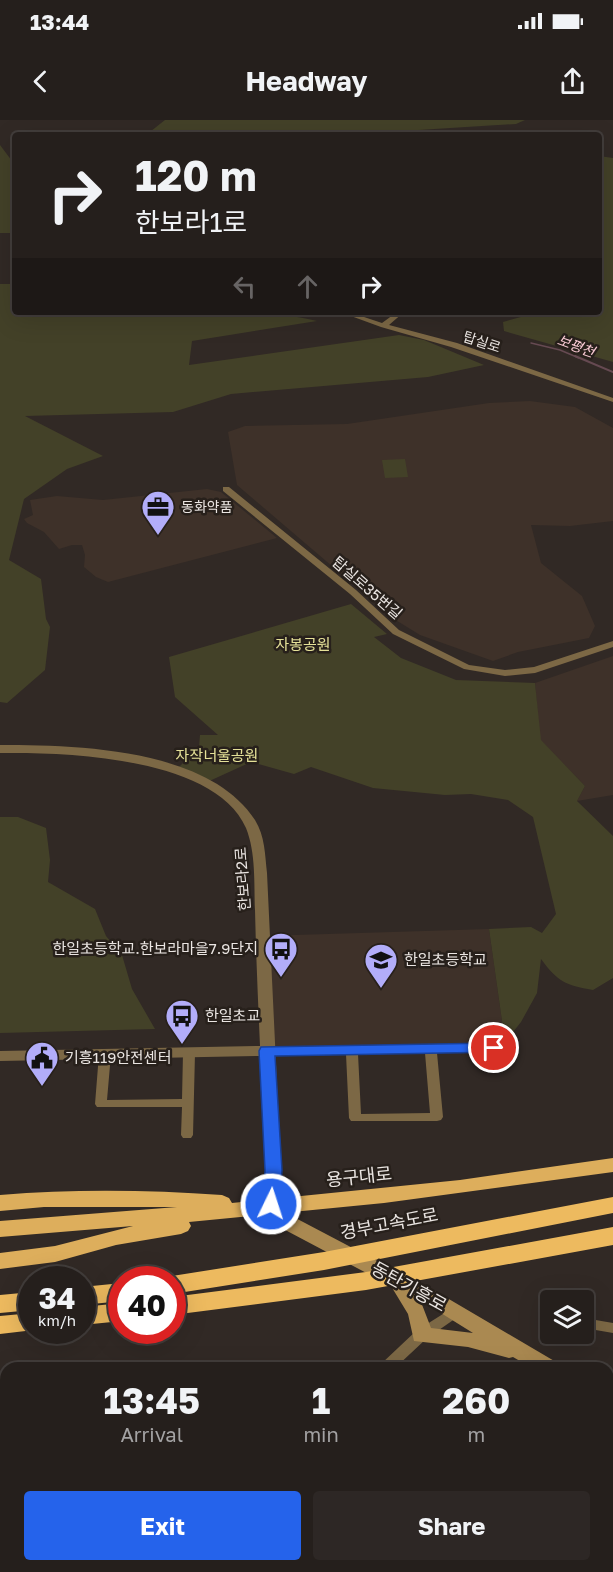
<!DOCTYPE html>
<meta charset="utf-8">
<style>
:root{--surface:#251f1c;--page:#2d2725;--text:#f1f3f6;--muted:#a3a2a3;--line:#423d3b;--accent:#2563eb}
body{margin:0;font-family:"Golos Text","Noto Sans KR",sans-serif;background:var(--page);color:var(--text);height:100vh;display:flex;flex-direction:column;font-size:22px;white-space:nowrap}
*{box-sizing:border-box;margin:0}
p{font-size:20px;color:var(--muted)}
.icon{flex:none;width:33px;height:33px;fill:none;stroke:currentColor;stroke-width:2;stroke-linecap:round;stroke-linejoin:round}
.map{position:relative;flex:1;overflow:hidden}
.panel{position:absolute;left:0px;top:1242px;width:614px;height:210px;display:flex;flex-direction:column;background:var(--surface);border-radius:18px 18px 0 0;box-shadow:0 6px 24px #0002,0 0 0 2px var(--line)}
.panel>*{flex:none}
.guide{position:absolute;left:12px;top:12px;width:590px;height:183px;border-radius:6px;box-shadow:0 6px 24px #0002,0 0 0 2px var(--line);background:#251f1c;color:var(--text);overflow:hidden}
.tools{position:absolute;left:540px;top:1170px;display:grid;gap:12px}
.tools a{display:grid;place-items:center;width:54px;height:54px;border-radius:6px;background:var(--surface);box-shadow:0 6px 24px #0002,0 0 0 2px var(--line);font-size:30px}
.speed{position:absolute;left:18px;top:1146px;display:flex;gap:12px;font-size:30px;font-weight:700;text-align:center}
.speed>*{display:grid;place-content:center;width:78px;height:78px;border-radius:50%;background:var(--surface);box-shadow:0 6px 24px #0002,0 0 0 2px var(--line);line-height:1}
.speed small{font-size:15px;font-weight:400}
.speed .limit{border:9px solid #d22;background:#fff;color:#111}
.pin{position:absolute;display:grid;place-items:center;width:51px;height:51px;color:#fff;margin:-26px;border:3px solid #fff;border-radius:50%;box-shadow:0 2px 6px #0007}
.me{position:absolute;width:66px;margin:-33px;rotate:4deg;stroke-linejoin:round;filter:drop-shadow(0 0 4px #0008)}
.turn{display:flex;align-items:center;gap:21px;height:126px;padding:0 24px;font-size:27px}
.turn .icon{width:78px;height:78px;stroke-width:2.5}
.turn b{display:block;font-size:42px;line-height:51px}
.lanes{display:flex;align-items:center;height:57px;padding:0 24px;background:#0003;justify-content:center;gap:30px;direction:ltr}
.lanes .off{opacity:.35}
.eta{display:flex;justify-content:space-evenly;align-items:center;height:102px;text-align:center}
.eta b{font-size:36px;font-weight:700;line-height:42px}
.cta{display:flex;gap:12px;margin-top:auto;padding:12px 24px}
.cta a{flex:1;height:69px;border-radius:6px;background:var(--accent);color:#fff;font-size:24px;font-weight:700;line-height:69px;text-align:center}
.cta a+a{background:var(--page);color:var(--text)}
.status{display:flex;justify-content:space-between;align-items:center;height:42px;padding:0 30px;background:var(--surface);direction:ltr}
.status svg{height:16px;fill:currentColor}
header{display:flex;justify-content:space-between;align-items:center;height:78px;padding:0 24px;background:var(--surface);font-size:27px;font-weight:700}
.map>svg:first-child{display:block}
.built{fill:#3e3129}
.green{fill:#434128}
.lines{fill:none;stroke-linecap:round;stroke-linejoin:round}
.stream-far1{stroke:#664a52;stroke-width:1.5}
.stream{stroke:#664a52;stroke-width:2}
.minor{fill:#7c6845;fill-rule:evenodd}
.tertiary{fill:#7c6845;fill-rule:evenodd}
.secondary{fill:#aa8951;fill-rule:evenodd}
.trunk{fill:#ddae5c;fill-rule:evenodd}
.motorway{fill:#edba5f;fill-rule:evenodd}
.route{fill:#2563eb;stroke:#184099;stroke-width:1.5}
.labels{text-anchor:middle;stroke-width:5;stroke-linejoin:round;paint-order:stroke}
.far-street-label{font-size:14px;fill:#eae5e2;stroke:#27201b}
.far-water-label{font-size:14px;font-style:italic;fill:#fcccd7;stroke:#27201b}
.far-poi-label{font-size:14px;fill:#eae5e2;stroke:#27201b;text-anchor:start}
.street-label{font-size:15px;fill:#eae5e2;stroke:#27201b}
.park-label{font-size:15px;fill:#e5e198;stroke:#27201b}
.poi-label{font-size:15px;fill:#eae5e2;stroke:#27201b;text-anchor:start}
.near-street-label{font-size:18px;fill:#eae5e2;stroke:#27201b}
</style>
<div class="status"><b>13:44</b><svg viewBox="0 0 49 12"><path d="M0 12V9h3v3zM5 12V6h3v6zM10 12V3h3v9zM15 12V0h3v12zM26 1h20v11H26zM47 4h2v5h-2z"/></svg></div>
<header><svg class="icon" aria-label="back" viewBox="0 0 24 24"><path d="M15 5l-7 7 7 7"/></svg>Headway<svg class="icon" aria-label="share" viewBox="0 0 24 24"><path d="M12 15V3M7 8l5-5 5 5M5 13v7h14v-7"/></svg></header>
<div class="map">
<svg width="613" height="1452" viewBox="0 0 613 1452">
<rect width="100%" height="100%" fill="#312925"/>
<path class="built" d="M530 281 575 287 613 308V401L570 406 531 405 541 443 582 476 595 506 589 518 518 532 493 541 420 515 394 499 237 365 228 312 245 306 347 304 489 283Z
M207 369 221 372 277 418 108 462 96 457 84 447 85 435 82 425H72L59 429 44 412 27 403 24 399 33 395 30 380 57 376 103 380Z
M613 536V675L577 681 585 666 540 620 535 563Z
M489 809 505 922 494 928 267 931 263 816Z"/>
<path class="green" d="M165 0H525L516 4 355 14 358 15H146Z
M0 25 15 45V113H0Z
M599 36 613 38V242L504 211 503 202 539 192H598Z
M0 164H15V192H236C264 195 291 194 317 201L192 221 189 245 399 215 424 220 484 245 428 257 231 274 173 292 25 296 103 336 67 349 24 379 9 440 41 459 46 499 50 507 45 550 7 583 0 582Z
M405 339 408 357 385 358 382 340Z
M351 484 387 514 374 517 401 538 456 560 535 563 541 620 585 666 577 681 613 716V858L593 870C565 865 558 862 541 839L537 873 521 902 505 922 489 809 531 807 542 813 556 794 533 697 508 680 471 674 445 675 373 668 311 647 294 654 251 642 205 663 176 650 199 627 200 615H218L175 577 169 537Z
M0 697H18L46 708 50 740 48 762 95 789 106 816 122 835 132 869 155 909 0 913Z
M608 1308 613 1312V1400L608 1397Z"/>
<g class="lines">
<path class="stream-far1" d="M531 223 560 230 579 238"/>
<path class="stream" d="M575 236 613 252"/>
<path class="minor" d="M340 192H349L382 203 397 192H404L389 205 457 223 613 278V282L451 227 381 207Z
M223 367H229L356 470 399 510 469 545 505 550 534 547 613 521V527L535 553 505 556 464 549 393 514 350 474 223 371Z
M494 924 498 925 500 928 498 931 437 933 443 997 441 1000 437 1001H351L349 998 346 934 267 935 263 934 261 931 263 928 267 927ZM425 933 430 993 361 994 358 934Z
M189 929 193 930 195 933 193 1015 191 1018H183L181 1015 182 987H97L95 984 99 934 101 931H109L111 934 107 980 182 979 183 933 185 930Z
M454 1187 459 1188 461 1192 459 1196 426 1219 395 1248H379L381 1244 416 1211Z
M584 1198 613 1203V1213L584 1208Z
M608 1438 613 1440V1452H606L601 1446H608Z
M0 1445 7 1447 10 1452H0Z
M105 1446H121L118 1452H102Z
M164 1446H181L178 1452H161Z
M382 1446H398L395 1452H379Z
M402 1446H427L429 1447 432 1452H407L405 1451Z"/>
<path class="tertiary" d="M0 625C77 625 208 628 255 700 265 716 265 735 267 753L281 1050 279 1084 277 1088 271 1090 265 1088 263 1084 265 1050 260 936 0 941V931L260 926C258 880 256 835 255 790 254 764 256 733 246 708 215 637 66 632 0 633Z"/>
<path class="secondary" d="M271 1077 278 1079 286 1093 442 1175 556 1242 559 1248H532L513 1237 509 1238 468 1227 414 1221 408 1194 391 1166 272 1103 262 1084 264 1079ZM421 1182 428 1185 473 1213 431 1208Z
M608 1275 613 1276V1294L608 1293Z"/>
<path class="trunk" d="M613 1038V1052L384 1083 189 1102 191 1106 188 1111 181 1114 116 1125 55 1142 0 1149V1133L55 1126 133 1106 0 1117V1101L177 1087H44L0 1091V1075C74 1069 148 1070 222 1075L229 1078 232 1083 460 1060Z"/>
<path class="motorway" d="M613 1077V1093L324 1150 172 1174V1160H163L172 1156 324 1132Z
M613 1107V1125L366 1170 172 1195V1177L366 1152Z
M122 1163V1181L82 1185V1167Z
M32 1172V1190L0 1193V1175Z
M122 1183V1201L82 1205V1187Z
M32 1193V1210H34L0 1214V1196Z"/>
</g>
<path class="route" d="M494 923 499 924 501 928 499 932 275 936 282 1050 280 1084 277 1088 271 1090 265 1088 263 1084 265 1050 259 931 261 927Z"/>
<defs>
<symbol id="office-pin" viewBox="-11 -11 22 30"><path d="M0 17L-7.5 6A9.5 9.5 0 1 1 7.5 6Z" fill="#b2adf9" stroke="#27201b"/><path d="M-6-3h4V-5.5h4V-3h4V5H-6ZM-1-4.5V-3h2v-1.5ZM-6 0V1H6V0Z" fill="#111"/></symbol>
<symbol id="bus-pin" viewBox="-11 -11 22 30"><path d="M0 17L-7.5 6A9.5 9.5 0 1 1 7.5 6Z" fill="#b2adf9" stroke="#27201b"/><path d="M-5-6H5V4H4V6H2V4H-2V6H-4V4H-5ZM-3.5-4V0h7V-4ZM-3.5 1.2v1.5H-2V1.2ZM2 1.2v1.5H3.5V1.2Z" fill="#111"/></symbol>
<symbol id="school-pin" viewBox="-11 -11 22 30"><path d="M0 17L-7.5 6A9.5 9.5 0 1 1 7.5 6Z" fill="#b2adf9" stroke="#27201b"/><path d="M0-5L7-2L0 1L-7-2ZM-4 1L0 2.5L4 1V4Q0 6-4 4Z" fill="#111"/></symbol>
<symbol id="civic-pin" viewBox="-11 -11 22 30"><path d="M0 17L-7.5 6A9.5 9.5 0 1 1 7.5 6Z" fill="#b2adf9" stroke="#27201b"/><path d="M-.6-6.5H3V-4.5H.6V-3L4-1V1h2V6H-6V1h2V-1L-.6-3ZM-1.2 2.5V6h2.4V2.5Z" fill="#111"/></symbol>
</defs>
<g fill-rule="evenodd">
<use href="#office-pin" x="139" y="368" width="38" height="52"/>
<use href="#bus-pin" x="262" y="810" width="38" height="52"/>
<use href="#school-pin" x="362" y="821" width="38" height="52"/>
<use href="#bus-pin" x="163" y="877" width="38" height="52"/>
<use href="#civic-pin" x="23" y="919" width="38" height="52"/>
</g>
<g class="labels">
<g class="far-street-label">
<text transform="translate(482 222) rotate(18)" y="5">탑실로</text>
</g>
<g class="far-water-label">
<text transform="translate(576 226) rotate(20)" y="5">보평천</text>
</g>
<g class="far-poi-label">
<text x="181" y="392">동화약품</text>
</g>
<g class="street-label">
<text transform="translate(367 468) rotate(41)" y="5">탑실로35번길</text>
<text transform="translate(243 759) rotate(-94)" y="5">한보라2로</text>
</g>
<g class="park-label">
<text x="303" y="530">자봉공원</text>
<text x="217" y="641">자작너울공원</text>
</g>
<g class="poi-label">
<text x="258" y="834" text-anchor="end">한일초등학교.한보라마을7.9단지</text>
<text x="404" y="845">한일초등학교</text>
<text x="205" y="901">한일초교</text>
<text x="65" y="943">기흥119안전센터</text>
</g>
<g class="near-street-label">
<text transform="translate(359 1057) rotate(-6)" y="6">용구대로</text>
<text transform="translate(389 1104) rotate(-11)" y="6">경부고속도로</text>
<text transform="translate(409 1167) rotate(29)" y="6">동탄기흥로</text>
</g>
</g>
</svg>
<div class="tools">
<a><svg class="icon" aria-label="layers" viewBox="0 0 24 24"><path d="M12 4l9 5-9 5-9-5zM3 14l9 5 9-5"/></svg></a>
</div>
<div class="speed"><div>34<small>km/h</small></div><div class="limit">40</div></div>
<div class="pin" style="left:494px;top:928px;background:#d93025"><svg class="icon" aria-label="arrive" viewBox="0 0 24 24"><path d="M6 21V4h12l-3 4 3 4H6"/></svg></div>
<svg class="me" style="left:271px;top:1084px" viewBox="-20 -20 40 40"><circle r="17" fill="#2563eb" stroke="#fff" stroke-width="3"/><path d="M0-11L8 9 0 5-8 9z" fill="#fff"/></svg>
<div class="guide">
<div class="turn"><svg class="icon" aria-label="right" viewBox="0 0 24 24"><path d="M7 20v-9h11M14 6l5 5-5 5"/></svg><div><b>120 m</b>한보라1로</div></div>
<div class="lanes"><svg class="icon off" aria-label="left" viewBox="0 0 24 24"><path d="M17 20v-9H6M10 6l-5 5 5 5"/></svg><svg class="icon off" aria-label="ahead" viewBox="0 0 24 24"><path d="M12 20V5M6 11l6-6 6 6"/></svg><svg class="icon" aria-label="right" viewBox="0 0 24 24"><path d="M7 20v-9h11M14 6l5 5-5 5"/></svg></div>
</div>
<section class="panel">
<div class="eta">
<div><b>13:45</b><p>Arrival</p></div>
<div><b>1</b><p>min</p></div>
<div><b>260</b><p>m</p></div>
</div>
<div class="cta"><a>Exit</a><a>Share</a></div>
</section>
</div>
